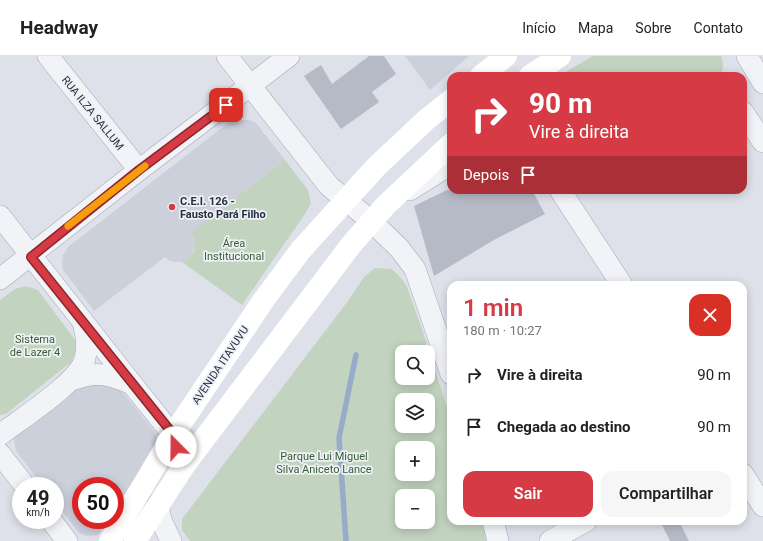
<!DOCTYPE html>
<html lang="pt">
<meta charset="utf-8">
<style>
:root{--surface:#fff;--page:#f6f6f6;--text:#222;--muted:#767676;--line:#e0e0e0;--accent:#d63b45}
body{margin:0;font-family:Roboto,sans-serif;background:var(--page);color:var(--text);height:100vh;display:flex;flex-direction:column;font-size:15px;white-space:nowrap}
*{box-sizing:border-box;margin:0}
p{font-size:13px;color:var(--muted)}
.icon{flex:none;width:22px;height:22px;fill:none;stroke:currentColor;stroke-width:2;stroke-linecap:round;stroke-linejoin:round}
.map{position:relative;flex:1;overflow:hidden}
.panel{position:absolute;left:447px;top:225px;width:300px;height:244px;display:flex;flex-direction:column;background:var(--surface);border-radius:12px;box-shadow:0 2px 10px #0003}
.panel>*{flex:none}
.hud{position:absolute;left:447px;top:16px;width:300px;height:122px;border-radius:12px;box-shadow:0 2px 10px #0003;background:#d63b45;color:#fff;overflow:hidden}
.fabs{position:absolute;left:395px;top:289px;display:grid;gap:8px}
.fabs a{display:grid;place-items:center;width:40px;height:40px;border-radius:8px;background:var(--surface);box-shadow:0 2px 10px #0003;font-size:20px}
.speed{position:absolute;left:12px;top:421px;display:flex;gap:8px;font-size:20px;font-weight:700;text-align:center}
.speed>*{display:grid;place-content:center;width:52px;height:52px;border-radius:50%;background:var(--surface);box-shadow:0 2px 10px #0003;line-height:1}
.speed small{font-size:10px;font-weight:400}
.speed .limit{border:6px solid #d22;background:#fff;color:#111}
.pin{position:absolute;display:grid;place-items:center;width:34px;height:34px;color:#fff;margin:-17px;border-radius:8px;box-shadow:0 2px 6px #0006}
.me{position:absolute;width:44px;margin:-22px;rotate:338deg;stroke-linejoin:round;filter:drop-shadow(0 0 3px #0008)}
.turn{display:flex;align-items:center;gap:14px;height:84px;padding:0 16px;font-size:18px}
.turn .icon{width:52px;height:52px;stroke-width:2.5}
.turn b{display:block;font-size:28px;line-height:34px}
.then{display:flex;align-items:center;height:38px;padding:0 16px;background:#0003;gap:8px;font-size:15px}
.round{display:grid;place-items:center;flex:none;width:42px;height:42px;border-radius:12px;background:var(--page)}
.summary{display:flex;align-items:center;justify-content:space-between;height:68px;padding:0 16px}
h1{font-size:24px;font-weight:600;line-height:30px;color:var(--accent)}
.action{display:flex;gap:8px;margin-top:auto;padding:8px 16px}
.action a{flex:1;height:46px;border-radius:12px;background:var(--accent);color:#fff;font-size:16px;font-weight:600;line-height:46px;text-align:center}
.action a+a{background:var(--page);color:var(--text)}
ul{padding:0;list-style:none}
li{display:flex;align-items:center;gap:12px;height:52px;padding:0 16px}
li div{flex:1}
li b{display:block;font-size:15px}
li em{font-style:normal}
header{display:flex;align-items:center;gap:24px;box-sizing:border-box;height:56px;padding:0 20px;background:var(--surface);border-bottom:1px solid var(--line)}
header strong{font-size:19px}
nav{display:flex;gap:22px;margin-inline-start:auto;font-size:14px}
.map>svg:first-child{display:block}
.built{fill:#ccd0db}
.green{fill:#c2d3bf;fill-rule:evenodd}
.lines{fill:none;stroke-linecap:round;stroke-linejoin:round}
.stream{stroke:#97accb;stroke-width:5.5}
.building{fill:#b5bac6}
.street-casing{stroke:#a3a8b3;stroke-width:22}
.street{stroke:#f1f3f7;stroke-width:21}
.secondary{stroke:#fff;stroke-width:22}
.route-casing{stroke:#8b262d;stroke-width:10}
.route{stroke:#d63b45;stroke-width:7}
.slow{stroke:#f59e0b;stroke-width:7}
.poi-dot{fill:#d63b45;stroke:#eef1f6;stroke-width:1.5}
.labels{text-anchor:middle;stroke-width:3.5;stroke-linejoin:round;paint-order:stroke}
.street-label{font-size:11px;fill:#262e41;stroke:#eef1f6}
.poi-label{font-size:11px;font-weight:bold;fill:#262e41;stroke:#eef1f6;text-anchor:start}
.park-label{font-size:11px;fill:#375d33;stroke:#eef1f6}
</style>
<header>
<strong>Headway</strong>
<nav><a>Início</a><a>Mapa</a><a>Sobre</a><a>Contato</a></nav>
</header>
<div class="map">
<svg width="763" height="485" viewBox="0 0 763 485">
<rect width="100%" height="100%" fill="#dee1e9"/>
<path class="built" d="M405 0H469L430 34Z
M237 64H249L255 66 285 104 192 177 195 190 190 201 182 206H176L170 205 165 201 94 255 63 214 62 208 63 199 68 191 228 67Z
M91 325 117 329 154 375 157 383 156 391 115 453V430H81V464H108L98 479 88 480 79 477 55 446V430H43L16 395 14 384 17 377 77 331Z"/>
<path class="green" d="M593 0H721C724 5 723 15 720 20H603C588 18 574 20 559 20Z
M285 104 308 134 311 147 305 158 242 249 182 206C195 200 198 189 191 177Z
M375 212 392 213 402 223 407 231 422 273 451 364V465H484L486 485H190L182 474V463L348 245 364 221ZM402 296H428V322H402ZM402 344H428V370H402ZM402 392H428V418H402ZM402 440H428V466H402Z
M26 230 38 234 75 284 76 295 71 306 6 358 0 359V244L15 233Z"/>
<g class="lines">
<path class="stream" d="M346 485 339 382 356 299"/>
</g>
<path class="building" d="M369 0H384L396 18 372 36 379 46 341 73 304 20 321 9 332 28Z
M447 134H532L545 158 492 185 434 220 414 150Z
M660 465H679L689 485H670Z"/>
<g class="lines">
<defs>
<path id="street" d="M48 0 139 114
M227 0 329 130 371 165 399 192 415 213 451 318
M747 0 763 27
M743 56 763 86
M410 134 451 108
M560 134 622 229
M0 160 132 328 173 379
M0 223 139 114 289 0
M69 325C95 315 107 317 132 328
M0 379C20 363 81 325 85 302 88 290 86 277 83 266
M0 398 25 430
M743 418 763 450
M158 448 161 464 171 485
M51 464 67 485
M493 465 498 485
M550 485 586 465"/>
</defs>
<use href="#street" class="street-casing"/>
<use href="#street" class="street"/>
<path class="secondary" d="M481 20 506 0
M530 20 560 0
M110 485 173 379 263 245 300 195 376 111 426 64 451 44
M135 485 186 407 351 189 386 149 451 88"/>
</g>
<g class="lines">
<defs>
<path id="route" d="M176 391 173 378 31 201 139 114 226 49"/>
</defs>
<use href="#route" class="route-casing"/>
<use href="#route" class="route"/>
<path class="slow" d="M68 170 145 110"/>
</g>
<circle class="poi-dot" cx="172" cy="151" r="4"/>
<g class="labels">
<g class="street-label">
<text transform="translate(93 57) rotate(51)" y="4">RUA ILZA SALLUM</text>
<text transform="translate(220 309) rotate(-56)" y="4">AVENIDA ITAVUVU</text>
</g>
<g class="poi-label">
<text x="180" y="149">C.E.I. 126 -<tspan x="180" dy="13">Fausto Pará Filho</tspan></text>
</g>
<g class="park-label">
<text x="234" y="191">Área<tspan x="234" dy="13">Institucional</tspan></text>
<text x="35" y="287">Sistema<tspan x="35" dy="13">de Lazer 4</tspan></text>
<text x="324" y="404">Parque Lui Miguel<tspan x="324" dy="13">Silva Aniceto Lance</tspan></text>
</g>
</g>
</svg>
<div class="fabs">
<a><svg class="icon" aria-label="search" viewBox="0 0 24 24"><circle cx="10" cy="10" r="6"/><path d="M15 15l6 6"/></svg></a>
<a><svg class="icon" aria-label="layers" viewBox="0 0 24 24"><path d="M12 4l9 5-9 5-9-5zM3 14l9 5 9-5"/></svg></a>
<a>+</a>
<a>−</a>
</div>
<div class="speed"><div>49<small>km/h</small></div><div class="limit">50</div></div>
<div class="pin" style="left:226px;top:49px;background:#d93025"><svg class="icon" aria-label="arrive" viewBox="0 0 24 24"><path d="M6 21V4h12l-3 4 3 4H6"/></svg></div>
<svg class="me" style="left:176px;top:391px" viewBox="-20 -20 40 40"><circle r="19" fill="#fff"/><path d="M0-13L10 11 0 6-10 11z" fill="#d63b45"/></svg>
<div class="hud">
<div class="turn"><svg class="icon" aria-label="right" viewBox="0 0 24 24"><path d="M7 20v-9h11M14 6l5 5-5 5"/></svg><div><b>90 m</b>Vire à direita</div></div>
<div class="then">Depois<svg class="icon" aria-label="arrive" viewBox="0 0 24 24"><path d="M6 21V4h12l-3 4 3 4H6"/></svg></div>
</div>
<section class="panel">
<div class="summary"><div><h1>1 min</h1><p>180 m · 10:27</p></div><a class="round" style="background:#d93025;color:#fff"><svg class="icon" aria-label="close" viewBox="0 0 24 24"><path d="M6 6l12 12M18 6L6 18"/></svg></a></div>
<ul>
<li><svg class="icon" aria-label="right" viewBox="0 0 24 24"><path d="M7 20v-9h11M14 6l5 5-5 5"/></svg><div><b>Vire à direita</b></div><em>90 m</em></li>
<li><svg class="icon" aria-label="arrive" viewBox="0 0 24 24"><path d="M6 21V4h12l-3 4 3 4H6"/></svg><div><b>Chegada ao destino</b></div><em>90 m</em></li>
</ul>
<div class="action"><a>Sair</a><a>Compartilhar</a></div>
</section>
</div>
